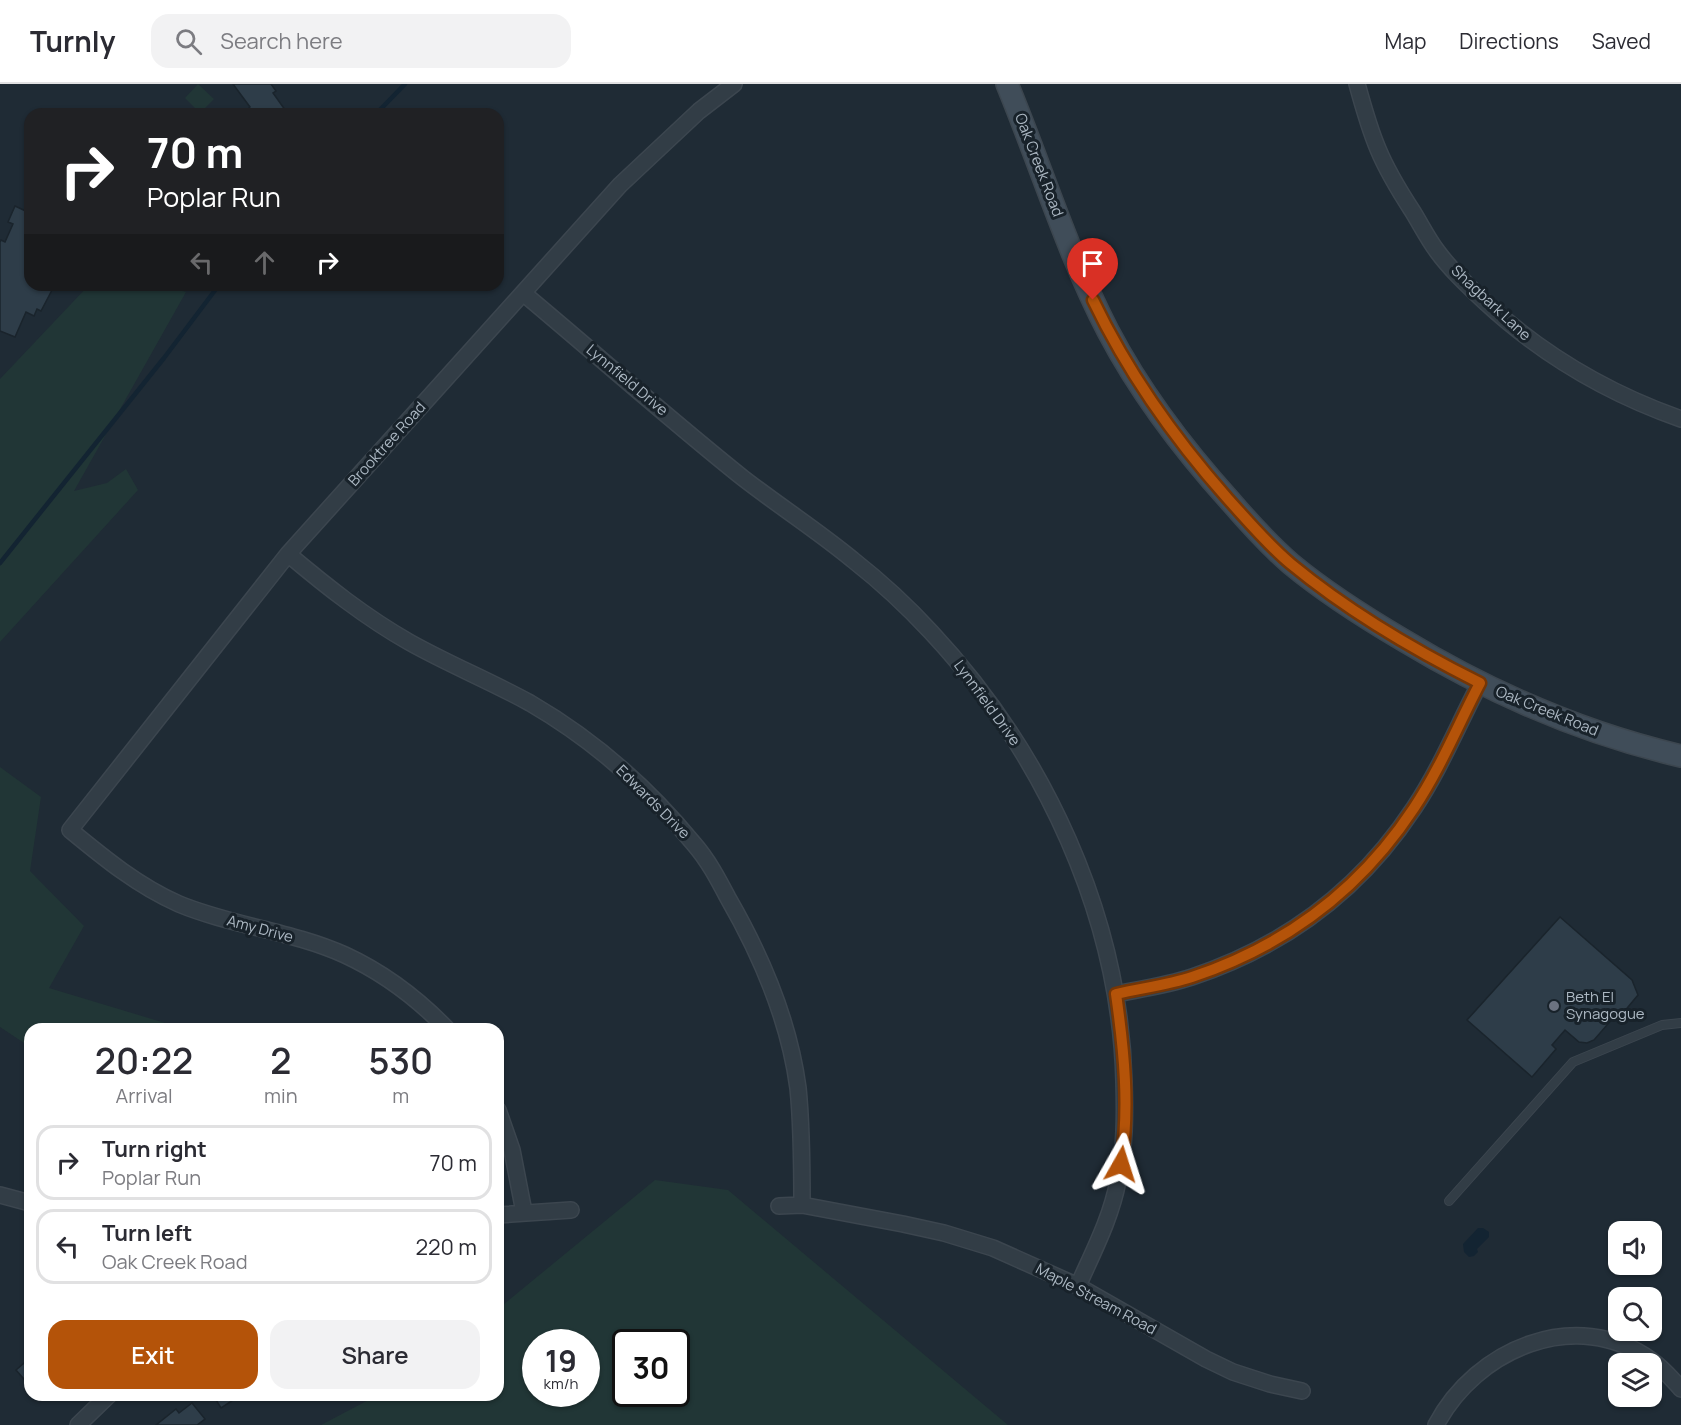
<!DOCTYPE html>
<style>
:root{--surface:#fff;--page:#f2f2f3;--text:#2b2b33;--muted:#7c7c81;--line:#e1e1e2;--accent:#b45309}
body{margin:0;font-family:Manrope,sans-serif;background:var(--page);color:var(--text);height:100vh;display:flex;flex-direction:column;font-size:22px;white-space:nowrap}
*{box-sizing:border-box;margin:0}
p{font-size:20px;color:var(--muted)}
.icon{flex:none;width:33px;height:33px;fill:none;stroke:currentColor;stroke-width:2;stroke-linecap:round;stroke-linejoin:round}
.map{position:relative;flex:1;overflow:hidden}
.details{position:absolute;left:24px;top:939px;width:480px;height:378px;display:flex;flex-direction:column;background:var(--surface);border-radius:18px;box-shadow:0 2px 4px #0004}
.details>*{flex:none}
.banner{position:absolute;left:24px;top:24px;width:480px;height:183px;border-radius:18px;box-shadow:0 2px 4px #0004;background:#202124;color:#fff;overflow:hidden}
.controls{position:absolute;left:1608px;top:1137px;display:grid;gap:12px}
.controls a{display:grid;place-items:center;width:54px;height:54px;border-radius:12px;background:var(--surface);box-shadow:0 2px 4px #0004;font-size:30px}
.speed{position:absolute;left:522px;top:1245px;display:flex;gap:12px;font-size:30px;font-weight:700;text-align:center}
.speed>*{display:grid;place-content:center;width:78px;height:78px;border-radius:50%;background:var(--surface);box-shadow:0 2px 4px #0004;line-height:1}
.speed small{font-size:15px;font-weight:400}
.speed .limit{border:3px solid #111;border-radius:9px;background:#fff;color:#111}
.pin{position:absolute;display:grid;place-items:center;width:51px;height:51px;color:#fff;margin:-62px -26px;border-radius:50% 50% 50% 0;rotate:-45deg;box-shadow:0 0 6px #0007}
.pin .icon{rotate:45deg}
.me{position:absolute;width:66px;margin:-33px;rotate:6deg;stroke-linejoin:round;filter:drop-shadow(0 0 4px #0008)}
.turn{display:flex;align-items:center;gap:21px;height:126px;padding:0 24px;font-size:27px}
.turn .icon{width:78px;height:78px;stroke-width:2.5}
.turn b{display:block;font-size:42px;line-height:51px}
.lanes{display:flex;align-items:center;height:57px;padding:0 24px;background:#0003;justify-content:center;gap:30px;direction:ltr}
.lanes .off{opacity:.35}
.eta{display:flex;justify-content:space-evenly;align-items:center;height:102px;text-align:center}
.eta b{font-size:36px;font-weight:600;line-height:42px}
.primary-button{display:flex;gap:12px;margin-top:auto;padding:12px 24px}
.primary-button a{flex:1;height:69px;border-radius:18px;background:var(--accent);color:#fff;font-size:24px;font-weight:600;line-height:69px;text-align:center}
.primary-button a+a{background:var(--page);color:var(--text)}
ul{padding:0;list-style:none}
li{display:flex;align-items:center;gap:18px;height:75px;margin:0 12px 9px;padding:0 12px;border:3px solid var(--line);border-radius:18px}
li div{flex:1}
li b{display:block;font-size:22px}
li em{font-style:normal}
header{display:flex;align-items:center;gap:36px;box-sizing:border-box;height:84px;padding:0 30px;background:var(--surface);border-bottom:2px solid var(--line)}
header strong{font-size:28px}
nav{display:flex;gap:33px;margin-inline-start:auto;font-size:21px}
.search{width:420px;height:54px;background:var(--page);display:flex;align-items:center;gap:15px;box-sizing:border-box;padding:0 21px;border-radius:18px;color:var(--muted);font-size:22px}
.map>svg:first-child{display:block}
.green{fill:#213636;fill-rule:evenodd}
.water{fill:#132432}
.lines{fill:none;stroke-linecap:round;stroke-linejoin:round}
.stream{stroke:#132432;stroke-width:4.5}
.building{fill:#2e3d49;stroke:#1a242c;stroke-width:1.5}
.lane-casing{stroke:#3c464f;stroke-width:10}
.street-casing{stroke:#3c464f;stroke-width:18}
.secondary-casing{stroke:#3c464f;stroke-width:24}
.lane{stroke:#323d46;stroke-width:8}
.street{stroke:#323d46;stroke-width:15}
.secondary{stroke:#404d59;stroke-width:21}
.route-casing{stroke:#753606;stroke-width:15}
.route{stroke:#b45309;stroke-width:10}
.worship-dot{fill:#6b7280;stroke:#18222a;stroke-width:2}
.labels{text-anchor:middle;stroke-width:6;stroke-linejoin:round;paint-order:stroke}
.street-label{font-size:15px;fill:#acb8c3;stroke:#18222a}
.poi-label{font-size:15px;fill:#acb8c3;stroke:#18222a;text-anchor:start}
</style>
<header>
<strong>Turnly</strong>
<div class="search"><svg class="icon" aria-label="search" viewBox="0 0 24 24"><circle cx="10" cy="10" r="6"/><path d="M15 15l6 6"/></svg>Search here</div>
<nav><a>Map</a><a>Directions</a><a>Saved</a></nav>
</header>
<div class="map">
<svg width="1681" height="1341" viewBox="0 0 1681 1341">
<rect width="100%" height="100%" fill="#1f2b35"/>
<path class="green" d="M198 0 214 15 200 29 185 14Z
M89 201H163L186 208 74 407 107 399 126 385 138 406 0 558V295Z
M0 683 41 713 30 787 84 842 49 904 185 945H121L120 942 112 945H30V963L0 943Z
M655 1096 728 1106 1008 1341H321L378 1311H498V1225ZM586 1258V1310H536V1258ZM676 1258V1310H626V1258Z"/>
<path class="water" d="M1478 1144H1483L1489 1148V1153L1477 1165 1478 1168 1474 1172 1469 1173 1464 1168 1463 1160Z"/>
<g class="lines">
<path class="stream" d="M376 30 405 0
M0 479 164 274 219 201"/>
</g>
<path class="building" d="M233 0H271L276 7 273 9 288 30H250L247 26 250 23Z
M15 122 30 129V201H49L52 206 41 227 37 225 34 232 26 228 15 253 0 247V158L1 156 5 158 13 140 8 138Z
M1560 833 1632 896 1638 911 1618 935 1613 934 1594 956 1587 959 1579 958 1565 946 1552 961 1556 965 1532 993 1467 936Z
M30 1274V1302L16 1286Z
M213 1311H241L221 1324Z
M192 1319 205 1335 197 1341H156L176 1325 179 1329Z"/>
<g class="lines">
<defs>
<path id="lane" d="M1449 1117 1573 978 1662 941 1681 939"/>
<path id="street" d="M1357 0C1363 22 1369 44 1378 65 1387 87 1400 108 1413 128 1421 141 1428 155 1437 167 1450 185 1467 201 1484 217 1541 270 1607 309 1681 335
M523 209C596 270 668 334 743 394 779 422 818 447 853 476 881 498 907 522 931 548 1044 669 1120 832 1124 998 1125 1031 1125 1064 1118 1097 1111 1134 1093 1168 1078 1202
M288 470C326 502 365 533 409 558 448 580 490 597 530 619 592 655 649 705 694 760 708 776 718 795 728 814 762 873 789 936 798 1004 802 1043 802 1082 802 1121
M1116 910C1141 905 1168 901 1192 893 1285 862 1360 806 1414 724 1440 685 1458 641 1480 599
M447 945C417 914 384 889 345 871 292 847 232 842 179 820 138 802 104 774 70 746L288 470 620 101 699 27 734 0
M498 1026 512 1066 524 1128
M0 1111 30 1119
M779 1122 802 1121 903 1140 944 1149 993 1164 1078 1202 1206 1275 1233 1288 1270 1300 1302 1307
M498 1131 571 1126
M78 1341 109 1311
M1436 1341C1476 1265 1576 1222 1651 1276 1663 1284 1672 1295 1681 1305"/>
<path id="secondary" d="M1007 0C1041 82 1067 168 1108 247 1141 310 1184 366 1231 418 1250 440 1269 461 1291 480 1326 509 1364 533 1403 556 1489 608 1582 649 1681 672"/>
</defs>
<use href="#lane" class="lane-casing"/>
<use href="#street" class="street-casing"/>
<use href="#secondary" class="secondary-casing"/>
<use href="#lane" class="lane"/>
<use href="#street" class="street"/>
<use href="#secondary" class="secondary"/>
</g>
<g class="lines">
<defs>
<path id="route" d="M1093 216C1128 289 1174 354 1228 415 1248 437 1268 461 1291 480 1348 527 1414 566 1480 599 1458 641 1440 685 1414 724 1360 806 1285 862 1192 893 1168 901 1141 904 1116 910 1124 966 1130 1024 1121 1080"/>
</defs>
<use href="#route" class="route-casing"/>
<use href="#route" class="route"/>
</g>
<circle class="worship-dot" cx="1554" cy="922" r="6"/>
<g class="labels">
<g class="street-label">
<text transform="translate(1039 81) rotate(69)" y="5">Oak Creek Road</text>
<text transform="translate(1491 219) rotate(43)" y="5">Shagbark Lane</text>
<text transform="translate(627 296) rotate(40)" y="5">Lynnfield Drive</text>
<text transform="translate(387 360) rotate(-48)" y="5">Brooktree Road</text>
<text transform="translate(987 619) rotate(54)" y="5">Lynnfield Drive</text>
<text transform="translate(1547 627) rotate(22)" y="5">Oak Creek Road</text>
<text transform="translate(653 718) rotate(45)" y="5">Edwards Drive</text>
<text transform="translate(260 845) rotate(15)" y="5">Amy Drive</text>
<text transform="translate(1096 1215) rotate(28)" y="5">Maple Stream Road</text>
</g>
<g class="poi-label">
<text x="1566" y="918">Beth El<tspan x="1566" dy="17">Synagogue</tspan></text>
</g>
</g>
</svg>
<div class="controls">
<a><svg class="icon" aria-label="sound" viewBox="0 0 24 24"><path d="M4 9h4l5-4v14l-5-4H4zM17 9q2 3 0 6"/></svg></a>
<a><svg class="icon" aria-label="search" viewBox="0 0 24 24"><circle cx="10" cy="10" r="6"/><path d="M15 15l6 6"/></svg></a>
<a><svg class="icon" aria-label="layers" viewBox="0 0 24 24"><path d="M12 4l9 5-9 5-9-5zM3 14l9 5 9-5"/></svg></a>
</div>
<div class="speed"><div>19<small>km/h</small></div><div class="limit">30</div></div>
<div class="pin" style="left:1093px;top:216px;background:#d93025"><svg class="icon" aria-label="arrive" viewBox="0 0 24 24"><path d="M6 21V4h12l-3 4 3 4H6"/></svg></div>
<svg class="me" style="left:1121px;top:1080px" viewBox="-20 -20 40 40"><path d="M0-17L14 15 0 8-14 15z" fill="#b45309" stroke="#fff" stroke-width="4"/></svg>
<div class="banner">
<div class="turn"><svg class="icon" aria-label="right" viewBox="0 0 24 24"><path d="M7 20v-9h11M14 6l5 5-5 5"/></svg><div><b>70 m</b>Poplar Run</div></div>
<div class="lanes"><svg class="icon off" aria-label="left" viewBox="0 0 24 24"><path d="M17 20v-9H6M10 6l-5 5 5 5"/></svg><svg class="icon off" aria-label="ahead" viewBox="0 0 24 24"><path d="M12 20V5M6 11l6-6 6 6"/></svg><svg class="icon" aria-label="right" viewBox="0 0 24 24"><path d="M7 20v-9h11M14 6l5 5-5 5"/></svg></div>
</div>
<section class="details">
<div class="eta">
<div><b>20:22</b><p>Arrival</p></div>
<div><b>2</b><p>min</p></div>
<div><b>530</b><p>m</p></div>
</div>
<ul>
<li><svg class="icon" aria-label="right" viewBox="0 0 24 24"><path d="M7 20v-9h11M14 6l5 5-5 5"/></svg><div><b>Turn right</b><p>Poplar Run</p></div><em>70 m</em></li>
<li><svg class="icon" aria-label="left" viewBox="0 0 24 24"><path d="M17 20v-9H6M10 6l-5 5 5 5"/></svg><div><b>Turn left</b><p>Oak Creek Road</p></div><em>220 m</em></li>
</ul>
<div class="primary-button"><a>Exit</a><a>Share</a></div>
</section>
</div>
